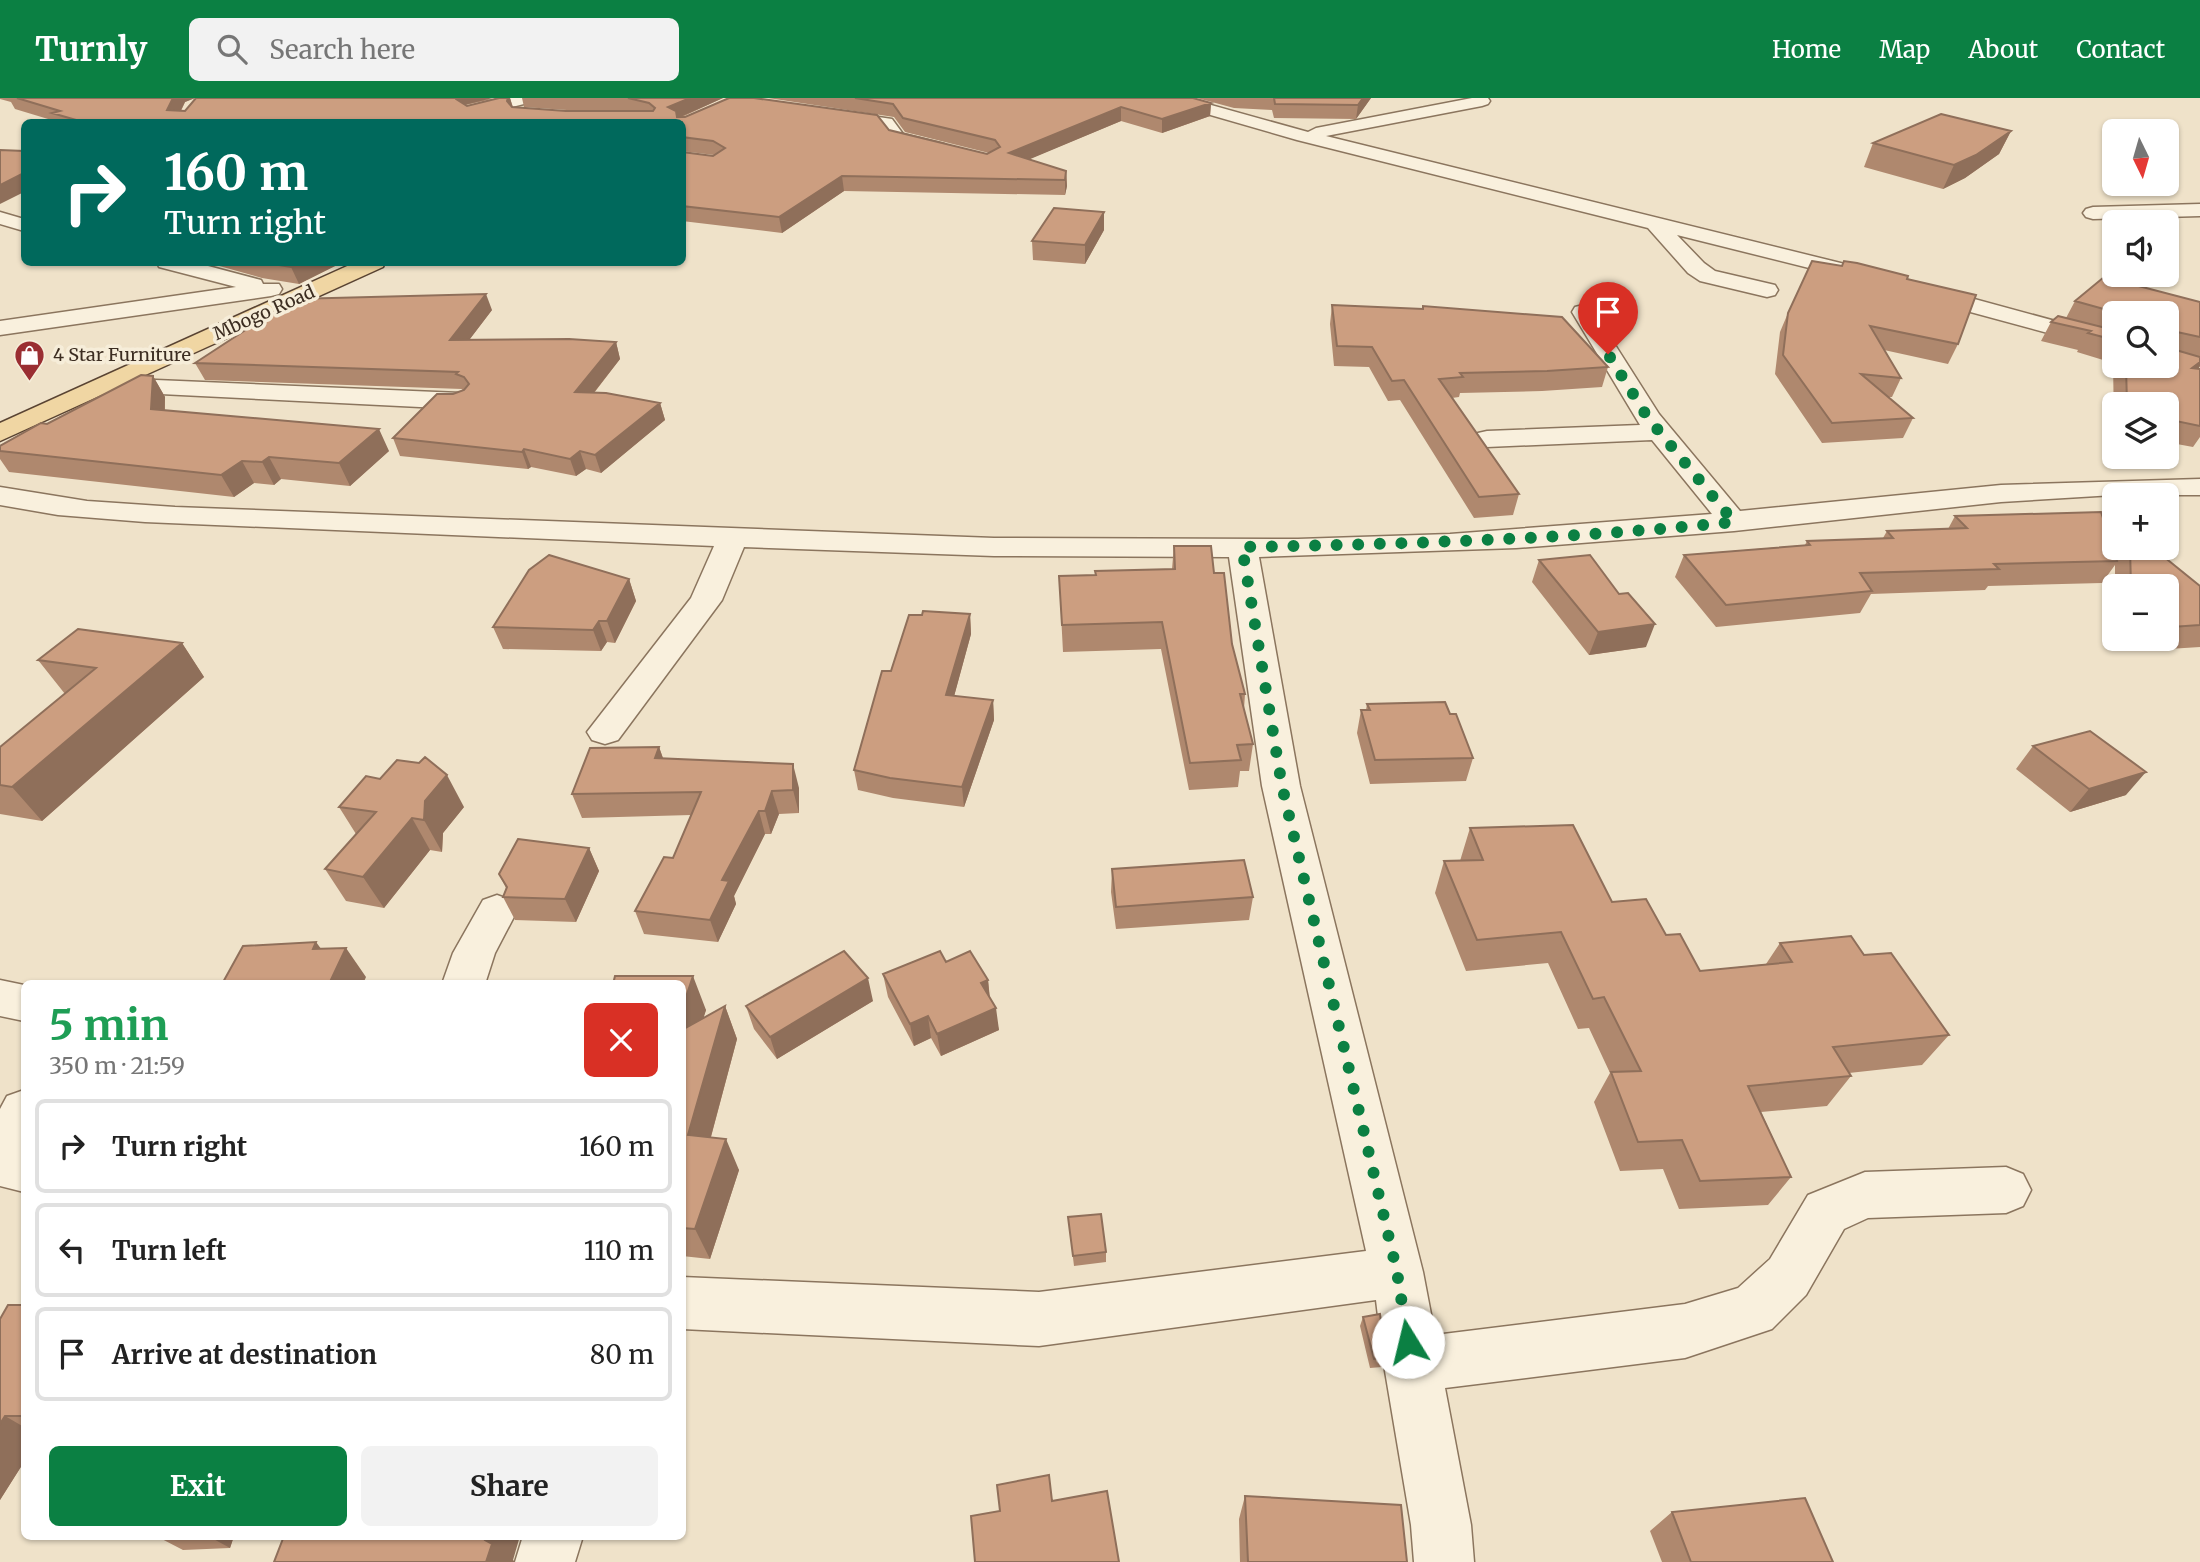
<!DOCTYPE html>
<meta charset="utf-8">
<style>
:root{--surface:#fff;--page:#f2f2f2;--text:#222;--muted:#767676;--line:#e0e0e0;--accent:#0b8043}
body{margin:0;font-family:Merriweather,serif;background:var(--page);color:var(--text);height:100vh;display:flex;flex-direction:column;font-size:26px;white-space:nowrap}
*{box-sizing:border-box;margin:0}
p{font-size:23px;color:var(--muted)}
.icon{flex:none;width:38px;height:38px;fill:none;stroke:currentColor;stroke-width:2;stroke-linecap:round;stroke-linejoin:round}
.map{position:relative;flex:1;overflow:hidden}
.details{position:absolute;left:21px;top:882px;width:665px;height:560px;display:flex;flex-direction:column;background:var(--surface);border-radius:10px;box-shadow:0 2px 5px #0004}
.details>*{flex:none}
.top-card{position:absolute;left:21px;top:21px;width:665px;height:147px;border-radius:10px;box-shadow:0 2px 5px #0004;background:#00695c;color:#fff;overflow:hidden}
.needle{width:46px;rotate:175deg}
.controls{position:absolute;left:2102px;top:21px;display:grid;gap:14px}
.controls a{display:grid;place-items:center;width:77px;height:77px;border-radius:10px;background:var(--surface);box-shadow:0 2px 5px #0004;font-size:35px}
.pin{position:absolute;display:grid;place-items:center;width:60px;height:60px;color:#fff;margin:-72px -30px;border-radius:50% 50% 50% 0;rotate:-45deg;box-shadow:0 0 7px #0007}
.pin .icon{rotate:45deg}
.me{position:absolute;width:77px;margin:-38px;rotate:351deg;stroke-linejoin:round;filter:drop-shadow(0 0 5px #0008)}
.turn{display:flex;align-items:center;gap:24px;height:147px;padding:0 28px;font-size:32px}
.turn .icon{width:91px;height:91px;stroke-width:2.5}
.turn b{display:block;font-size:49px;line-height:60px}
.round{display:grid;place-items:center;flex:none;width:74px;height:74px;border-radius:10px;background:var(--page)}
.head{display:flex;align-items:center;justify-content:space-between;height:119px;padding:0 28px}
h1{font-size:42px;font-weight:700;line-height:52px;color:#1e9e55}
.cta{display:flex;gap:14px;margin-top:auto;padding:14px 28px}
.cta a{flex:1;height:80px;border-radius:10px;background:var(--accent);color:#fff;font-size:28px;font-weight:700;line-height:80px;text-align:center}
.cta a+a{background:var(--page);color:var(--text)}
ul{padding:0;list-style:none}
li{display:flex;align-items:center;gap:21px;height:94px;margin:0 14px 10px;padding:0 14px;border:4px solid var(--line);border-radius:10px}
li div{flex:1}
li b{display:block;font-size:26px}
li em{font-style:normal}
header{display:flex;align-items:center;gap:42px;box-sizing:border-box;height:98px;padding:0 35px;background:var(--accent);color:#fff}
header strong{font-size:33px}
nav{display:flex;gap:38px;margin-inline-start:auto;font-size:24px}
.search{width:490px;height:63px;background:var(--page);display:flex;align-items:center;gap:18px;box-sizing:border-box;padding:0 24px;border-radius:10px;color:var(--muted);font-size:26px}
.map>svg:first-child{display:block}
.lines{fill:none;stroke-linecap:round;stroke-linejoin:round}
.minor-casing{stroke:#8b755e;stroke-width:3}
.major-casing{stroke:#594332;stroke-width:3}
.minor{fill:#f9f0dd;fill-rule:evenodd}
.major{fill:#f0d6a3;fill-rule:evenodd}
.wall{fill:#af886e;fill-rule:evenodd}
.shaded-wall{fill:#8f6f5a}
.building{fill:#cc9e80;stroke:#8f6f5a;stroke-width:2}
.route{stroke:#0b8043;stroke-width:12;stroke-dasharray:0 21.6}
.labels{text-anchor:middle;stroke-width:7;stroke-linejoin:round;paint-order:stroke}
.far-street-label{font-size:18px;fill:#3c2d21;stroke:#f6edd9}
.far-poi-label{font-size:18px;fill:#3c2d21;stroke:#f6edd9;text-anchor:start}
</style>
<header>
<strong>Turnly</strong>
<div class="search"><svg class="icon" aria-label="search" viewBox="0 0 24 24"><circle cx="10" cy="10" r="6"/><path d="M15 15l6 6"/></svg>Search here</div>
<nav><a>Home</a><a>Map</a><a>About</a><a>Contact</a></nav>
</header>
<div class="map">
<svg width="2200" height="1464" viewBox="0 0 2200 1464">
<rect width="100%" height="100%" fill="#efe2c9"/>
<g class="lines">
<defs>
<path id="minor" d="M509 0H538L536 3 471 19 463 14 465 10Z
M1160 0H1186L1308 34 1316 30 1472 0H1488L1490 3 1488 6 1482 8 1326 38 1869 172 1872 177 1869 182 1861 183 1677 137 1704 165 1715 173 1775 187 1778 192 1775 197 1767 199 1700 183 1688 175 1648 130 1297 42 1162 3Z
M831 12 892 21 903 36 944 46 947 50 938 55 891 44 880 29 825 21 823 17 825 13Z
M2200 106V118L2093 121 2086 119 2083 115 2086 111 2093 109Z
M0 114 24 121V133L0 126Z
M157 164H193L261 182 263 186H279L282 191 279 196 271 198 0 237V223L236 189 159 169Z
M1923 187 2114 239V253L1915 199 1912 194 1915 189Z
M1583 207 1591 209 1659 316 1740 413 2001 387 2200 381V397H2114L2001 404 1734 433 1516 450 1259 459 1300 688 1423 1174 1435 1237 1685 1206 1738 1190 1770 1161 1808 1097 1865 1074 2006 1069 2023 1076 2031 1092 2023 1108 2006 1115 1868 1120 1844 1131 1806 1197 1772 1231 1685 1260 1445 1290 1471 1427 1474 1464H1414L1411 1427 1384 1267 1376 1202 1039 1248 682 1231V1179L1039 1194 1366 1153 1262 688 1229 459 994 458 744 449 722 502 618 642 605 646 592 642 587 634 691 500 714 448 145 424 58 417 0 407V389L87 403 175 409 994 440 1298 441 1450 436 1712 416 1652 342 1487 349 1478 347 1474 341 1478 335 1487 333 1640 327 1572 214 1575 209Z
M109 280 460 295 469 298 473 303 469 308 460 311 100 293 96 288 100 283Z
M497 797 511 802 517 813 495 855 485 886H442L453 855 483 802Z
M0 882 24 887V923L0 918Z
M24 992V1094L0 1088V1011L7 998Z
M523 1438H583L575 1464H515Z"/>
<path id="major" d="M356 164H385L383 169 0 343V325Z"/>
</defs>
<use href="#minor" class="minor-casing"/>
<use href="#major" class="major-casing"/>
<use href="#minor" class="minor"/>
<use href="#major" class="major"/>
</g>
<path class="wall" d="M0 0H195L185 4 181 13 492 1 466 7 467 8 499 0H510L513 9 566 13H581L524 9 522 0H723L682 19 889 32 987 56 989 55 905 34 894 19 768 0H1193L1211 5 1210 18 1162 35 1121 23 1029 61 1066 73 1067 88 1065 97 844 93 782 135 682 123V54L713 58 714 57 682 53V24H58L15 11 11 4 0 1Z
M1197 0H1371L1356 21 1274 20 1272 12 1234 10Z
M2011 33 1999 56 1965 80 1943 91 1864 69 1873 45Z
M1104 132 1085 166 1033 162 1032 143Z
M205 164H343L299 186 262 180Z
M1907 181 1958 246 1948 266 1884 252 1901 280 1892 299H1888L1913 320 1903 340 1822 345 1775 276 1780 234 1788 215Z
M2075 203 2200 204V268L2198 271H2200V339L2193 349 2166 344V306H2114V327L2113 265 2077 254 2078 252 2041 243 2051 224 2066 220ZM2114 215H2166V268H2114Z
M1332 207 1608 269 1602 289 1542 293 1460 295 1459 299 1452 300 1519 396 1513 417 1474 420 1400 302 1388 303 1369 269 1334 268 1330 226Z
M492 212 469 242 616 244 620 261 594 295 660 305 665 322 601 375 586 371 576 378 531 369 528 371 400 358 393 340 453 296 463 293 462 291 205 282 195 265Z
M153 278 165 299V313L389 353 350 388 281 381 274 387 254 385 234 399 9 374 0 361V348Z
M1955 418 2114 455 2117 450H2153L2200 488V549L2153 552 2141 541H2166V488H2115V467L2102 485 1988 488 1985 492 1871 496 1860 515 1716 529 1675 479 1684 457 1805 447 1807 443 1883 440 1887 433 1948 431Z
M1174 448 1214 475 1245 596 1244 611 1253 646 1249 673H1240L1238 689 1189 692 1161 551 1063 554 1059 478 1095 477 1172 471Z
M1539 462 1646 549 1589 557 1532 484Z
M629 481 636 503 615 545 607 544 601 553 503 551 493 529Z
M970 516 971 536 954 598 993 602 994 622 964 709 893 700 858 692 854 672 891 573 922 517Z
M182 545 204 579 42 723 0 716V649L65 596 38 562Z
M1367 606 1450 616 1473 660 1466 683 1370 686 1357 635 1361 612H1366Z
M2033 648 2126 697 2070 714 2016 671Z
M659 649 663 660 799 690V715L779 716 771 736H765L734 798 736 806 718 844 644 836 635 813 673 760 691 717 582 720 572 696Z
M339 709H464L443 735 442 754 430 752 384 810 346 803 325 771 356 736Z
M1470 730 1612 804 1666 837 1700 873 1766 866 1780 845 1864 857 1949 937 1922 967 1849 975 1851 978 1827 1008 1761 1014 1791 1079 1768 1107 1679 1111 1663 1071 1620 1073 1594 1004 1610 975 1589 930 1578 931 1548 865 1466 873 1435 795 1444 763H1460Z
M589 750 599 773 576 824 515 822 503 799 506 790 499 776Z
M1112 771 1253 799 1249 822 1116 831 1111 794Z
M946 864 988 882 990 900 999 932 941 958 931 940 914 948 888 899 883 876Z
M682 886 706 912 703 920 725 908 737 941 711 1039 739 1072 710 1161 682 1158Z
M873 903 777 961 754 931 746 908Z
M1068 1119 1106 1154V1164L1074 1168Z
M24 1207V1364L0 1402V1221Z
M1363 1219 1386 1260 1382 1269 1370 1270 1360 1228Z
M1245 1398 1407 1464H1240L1239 1421Z
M1672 1414 1833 1464H1662L1650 1433Z
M156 1438H234L230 1450 183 1452Z"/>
<path class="shaded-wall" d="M173 0H195L185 4 175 24 167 12Z
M456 0H493L464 7 456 1Z
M508 0H510L513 11 507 3Z
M690 0H723L678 20 668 9Z
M1363 0H1371L1356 21 1358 7Z
M1211 5 1210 18 1162 35V21Z
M1121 9V23L1009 70V55Z
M2011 33 1999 56 1965 80 1943 91 1954 67Z
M1066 73 1067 88 1065 97V82Z
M24 75V94L0 106V87Z
M842 78 844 93 782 135 779 119Z
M1104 114V132L1085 166V147Z
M302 164H343L299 186 291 169Z
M486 196 492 212 457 258 450 242Z
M616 244 620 261 581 311 575 294Z
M2200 264V268L2192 280V270Z
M153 278 165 299 164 333 151 311Z
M660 305 665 322 601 375 595 357Z
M379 331 389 353 350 388 339 365Z
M524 351 531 369 528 371 522 354Z
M580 353 586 371 576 378 570 361Z
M269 359 281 381 274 387 262 364Z
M242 363 254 385 234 399 221 377Z
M629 481 636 503 615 545 607 523Z
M970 516 971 536 949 617 946 597Z
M599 523 607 544 601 553 593 532Z
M1655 526 1646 549 1589 557 1598 534Z
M182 545 204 579 42 723 12 689Z
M993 602 994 622 964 709 962 689Z
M659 649 667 672 655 660Z
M793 666 799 690V715L793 692Z
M2146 674 2126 697 2070 714 2089 691Z
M447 677 464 709 443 735 442 754 424 722 425 703Z
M772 693 779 716 771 736 765 713Z
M759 713 765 736 734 798 736 806 718 844 710 822 722 782Z
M412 720 430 752 384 810 363 779Z
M589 750 599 773 576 824 565 801Z
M316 844 336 871 346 850 366 879 363 886H329L313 851Z
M693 878 706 912 689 968 682 954V911Z
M868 880 873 903 777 961 770 939Z
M988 882 990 904 981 885Z
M725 908 737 941 703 1068 688 1037Z
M996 910 999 932 941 958 937 936Z
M928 918 931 940 914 948 910 926Z
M726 1041 739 1072 710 1161 695 1131Z
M5 1318 24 1329V1364L0 1402V1326Z
M208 1438H234L230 1450Z
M487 1438H520L513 1462 515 1464H486L485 1442Z"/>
<path class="building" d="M17 0H173L167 12 185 13 196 0H456V1L467 8 499 0H508L507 3 512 9 566 13H653L655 10 649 5 628 0H690L668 9 676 13 677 19H685L729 0H754L877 17 889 32 987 56 1000 49 995 42 903 20 893 6 855 0H1193L1211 5 1162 21 1121 9 1009 55 1066 73 1065 82 842 78 779 119 682 108V54L713 58 725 50 713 43 682 39V24H83L52 15 60 13Z
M1274 0H1363L1358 7 1275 6Z
M1941 16 2011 33 1976 57 1954 67 1873 45Z
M0 52 24 53V75L0 87Z
M1054 110 1104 114 1085 147 1032 143Z
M1812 163 1842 168 1844 163 1857 165 1908 178 1907 181 1976 197 1958 246 1870 228 1901 280 1861 276 1913 320 1832 325 1783 257 1788 215Z
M260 164H302L291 169Z
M2104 179 2200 204V239L2177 234 2176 246 2170 247 2169 250 2200 259V264L2192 270 2200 271V328L2166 321V306H2127L2126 268H2166V215H2118L2075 203Z
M486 196 450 242 569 241 616 244 575 294 606 295 660 305 595 357 580 353 570 361 524 351 522 354 393 340 437 296H453L464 292 469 286 464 279 456 276 458 274 195 265 293 201Z
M1332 207 1423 211V208L1562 219 1608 269 1547 273 1460 275 1463 279 1439 281 1519 396 1479 399 1404 282 1392 283 1372 249 1337 248Z
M2058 218 2114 232V242L2088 235 2091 233 2051 224Z
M141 277 153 278 151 311 379 331 339 365 269 359 262 364 242 363 221 377 0 353V348L41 325 47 326Z
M2101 414 2117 463 1994 466 1999 471 1860 475 1872 493 1726 507 1684 457 1810 447 1807 443 1893 440 1887 433 1967 430 1955 418Z
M1174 448H1211L1214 475H1224L1232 546 1245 596H1240L1253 646 1237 647 1241 662 1190 665 1162 524 1062 527 1059 478 1096 477 1095 473 1175 471Z
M2130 450H2153L2200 488V527L2171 529 2166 525V488H2131Z
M549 457 629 481 607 523H599L593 532 493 529 529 472Z
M1590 457 1619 496 1628 495 1655 526 1598 534 1539 462Z
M923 513 970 516 946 597 993 602 962 689 890 680 854 672 882 573H891L909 517H922Z
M78 531 182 545 12 689 0 687V649L96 570 38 562Z
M1445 604 1450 616H1456L1473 660 1375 662 1361 612H1370L1367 606Z
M2090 633 2146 674 2089 691 2033 648Z
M659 649 655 660 793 666V692L772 693 765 713H759L722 782 729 783 710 822 635 813 664 759 673 760 701 694 572 696 590 650Z
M425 659 447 677 425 703 424 722 412 720 363 779 325 771 376 714 339 709 366 678 380 681 397 662 419 665Z
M1573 727 1612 804 1646 801 1666 837 1680 836 1700 873 1792 864 1780 845 1851 838 1864 857 1891 855 1949 937 1833 949 1851 978 1748 988 1791 1079 1700 1083 1682 1042 1638 1044 1611 974 1641 973 1604 899 1593 901 1561 834 1477 842 1444 763 1483 762 1470 730Z
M518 741 589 750 565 801 503 799 507 789 499 776Z
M1244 762 1253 799 1116 809 1112 771Z
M316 844 313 851 346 850 329 886H222L243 848Z
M844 853 868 880 770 939 746 908Z
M940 853 946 864 970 853 988 882 981 885 996 910 937 936 928 918 910 926 883 876Z
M615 878H693L682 911V886H613Z
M725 908 688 1037 726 1041 695 1131 682 1130V932Z
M1101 1116 1106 1154 1073 1158 1068 1119Z
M8 1207H24V1318H5L0 1326V1221Z
M1380 1216 1386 1260 1374 1261 1363 1219Z
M1049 1377 1052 1403 1107 1393 1119 1464H975L971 1418 1000 1413 997 1387Z
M1245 1398 1401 1407 1407 1464H1248Z
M1805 1400 1833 1464H1691L1672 1414Z
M284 1438H487L485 1442 492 1446 486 1464H274Z"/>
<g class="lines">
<path class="route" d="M1408 1244 1397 1174 1282 688 1242 449C1407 446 1570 441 1734 424L1648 320 1608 256"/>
</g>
<defs>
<symbol id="shop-pin" viewBox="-11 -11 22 30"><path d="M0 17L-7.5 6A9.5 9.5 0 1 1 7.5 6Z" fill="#9a2e32" stroke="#f6edd9"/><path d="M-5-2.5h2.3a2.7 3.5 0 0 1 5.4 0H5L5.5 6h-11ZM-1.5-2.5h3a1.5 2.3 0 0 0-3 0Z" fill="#fff"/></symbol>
</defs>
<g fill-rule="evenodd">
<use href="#shop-pin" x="12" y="240" width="35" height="47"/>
</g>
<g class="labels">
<g class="far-street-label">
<text transform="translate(264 215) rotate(-24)" y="6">Mbogo Road</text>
</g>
<g class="far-poi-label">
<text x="53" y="263">4 Star Furniture</text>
</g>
</g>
</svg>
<div class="controls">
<a><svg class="needle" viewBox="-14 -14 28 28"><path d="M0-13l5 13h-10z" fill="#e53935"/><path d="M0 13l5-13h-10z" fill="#767676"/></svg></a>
<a><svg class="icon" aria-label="sound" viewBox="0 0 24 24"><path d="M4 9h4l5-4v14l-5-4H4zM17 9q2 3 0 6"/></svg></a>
<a><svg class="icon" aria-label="search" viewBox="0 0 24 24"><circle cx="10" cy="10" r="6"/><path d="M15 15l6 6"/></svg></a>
<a><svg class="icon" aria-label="layers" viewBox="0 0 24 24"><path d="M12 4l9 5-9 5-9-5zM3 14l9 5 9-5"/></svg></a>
<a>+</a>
<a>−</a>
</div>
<div class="pin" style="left:1608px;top:256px;background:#d93025"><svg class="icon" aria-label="arrive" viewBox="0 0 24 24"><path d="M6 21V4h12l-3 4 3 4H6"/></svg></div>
<svg class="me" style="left:1408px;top:1244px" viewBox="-20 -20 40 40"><circle r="19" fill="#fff"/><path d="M0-13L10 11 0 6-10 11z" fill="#0b8043"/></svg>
<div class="top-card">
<div class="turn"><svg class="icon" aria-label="right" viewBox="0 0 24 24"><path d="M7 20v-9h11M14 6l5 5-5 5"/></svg><div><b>160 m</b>Turn right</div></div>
</div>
<section class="details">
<div class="head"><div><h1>5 min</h1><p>350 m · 21:59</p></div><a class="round" style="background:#d93025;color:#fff"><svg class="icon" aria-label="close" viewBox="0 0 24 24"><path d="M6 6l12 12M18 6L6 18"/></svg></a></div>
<ul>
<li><svg class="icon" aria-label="right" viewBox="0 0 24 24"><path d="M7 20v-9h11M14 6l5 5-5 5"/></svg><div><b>Turn right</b></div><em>160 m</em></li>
<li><svg class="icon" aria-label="left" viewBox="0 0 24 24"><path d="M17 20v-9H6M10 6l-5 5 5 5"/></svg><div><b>Turn left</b></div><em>110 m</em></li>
<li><svg class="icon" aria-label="arrive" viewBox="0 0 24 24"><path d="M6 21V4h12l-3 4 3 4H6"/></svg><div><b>Arrive at destination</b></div><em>80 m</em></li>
</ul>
<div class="cta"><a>Exit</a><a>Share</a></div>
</section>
</div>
